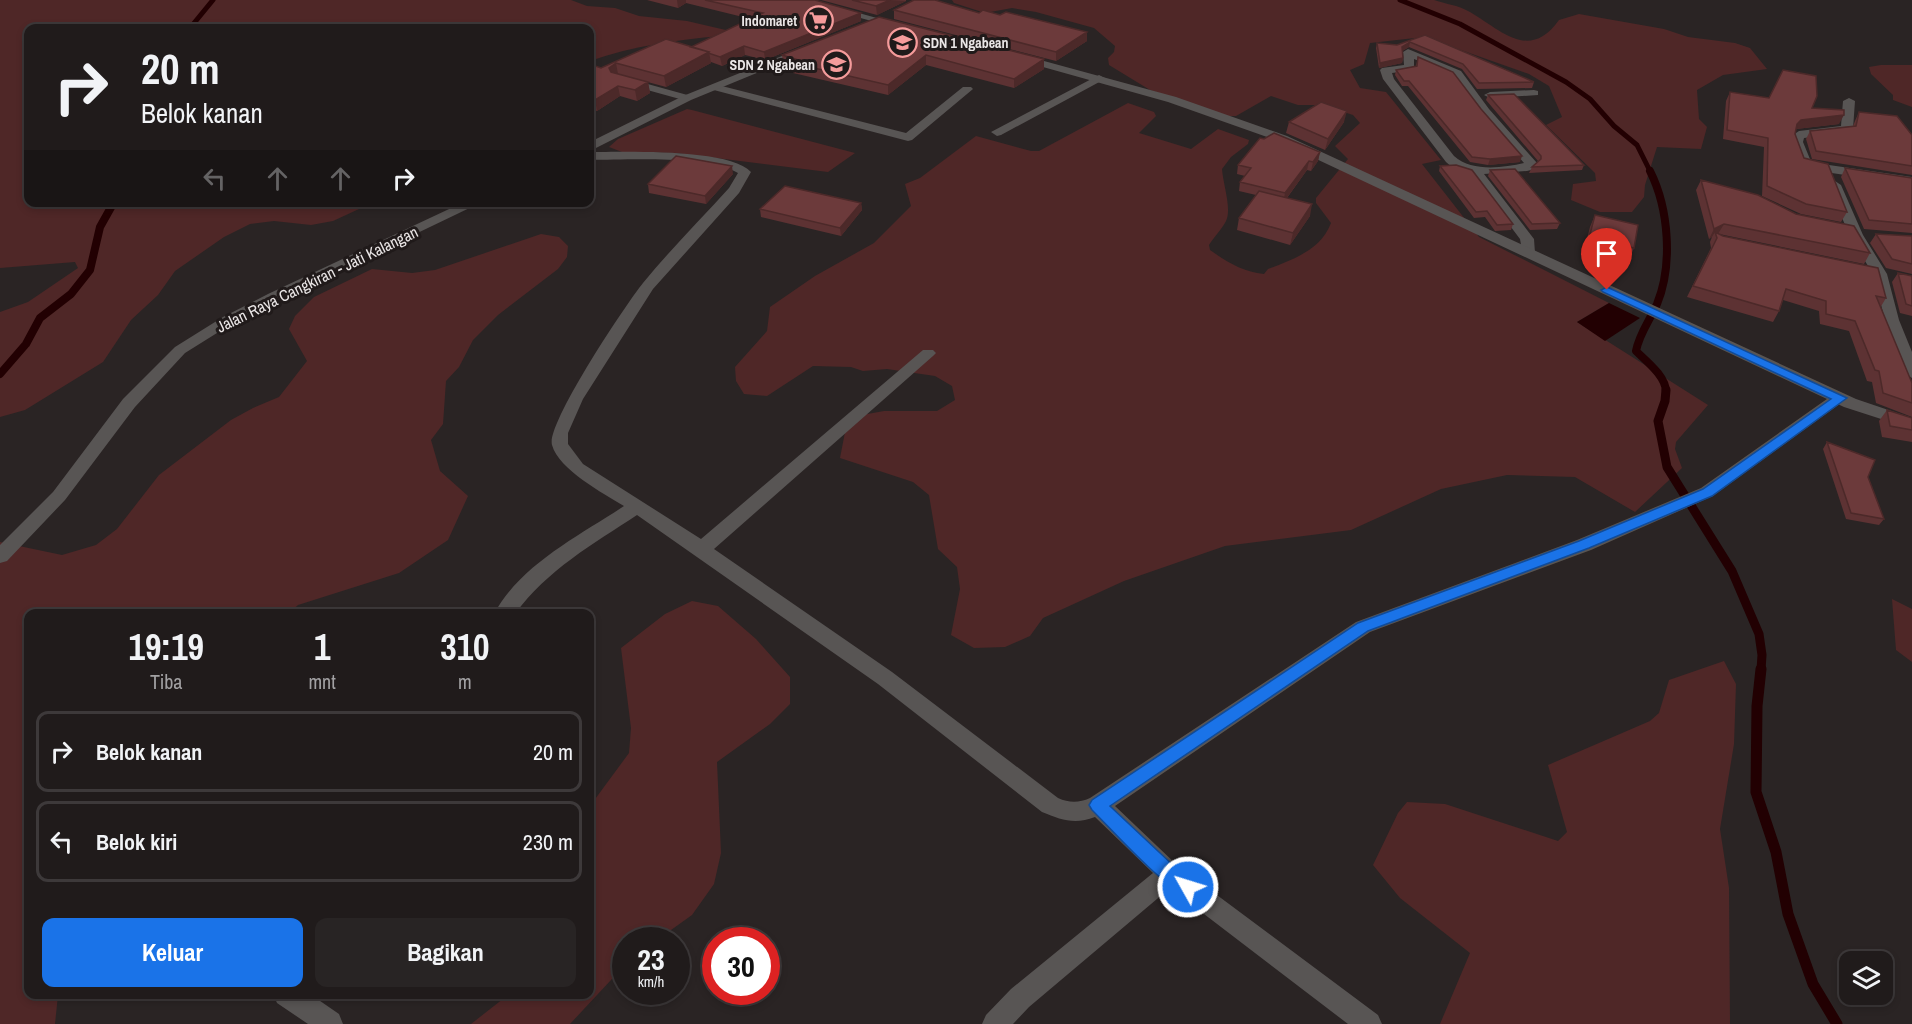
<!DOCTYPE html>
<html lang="id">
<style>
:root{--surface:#201b1b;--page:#282424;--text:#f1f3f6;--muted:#a2a1a3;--line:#3d393a;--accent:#1a73e8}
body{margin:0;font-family:"Archivo Narrow",sans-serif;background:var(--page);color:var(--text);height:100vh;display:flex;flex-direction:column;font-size:22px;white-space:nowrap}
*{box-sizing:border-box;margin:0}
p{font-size:20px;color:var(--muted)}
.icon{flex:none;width:33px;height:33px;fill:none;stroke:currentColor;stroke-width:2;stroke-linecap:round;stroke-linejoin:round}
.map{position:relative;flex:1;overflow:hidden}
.side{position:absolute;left:24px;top:609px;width:570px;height:390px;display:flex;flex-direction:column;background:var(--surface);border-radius:12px;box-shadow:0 3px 9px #0003,0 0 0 2px var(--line)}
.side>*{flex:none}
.top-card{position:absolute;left:24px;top:24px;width:570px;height:183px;border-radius:12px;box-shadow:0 3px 9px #0003,0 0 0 2px var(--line);background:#201b1b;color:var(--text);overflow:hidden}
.buttons{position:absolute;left:1839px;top:951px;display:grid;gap:12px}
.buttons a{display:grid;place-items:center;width:54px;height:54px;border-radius:12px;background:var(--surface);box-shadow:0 3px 9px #0003,0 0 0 2px var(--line);font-size:30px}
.speed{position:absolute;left:612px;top:927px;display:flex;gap:12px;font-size:30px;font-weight:700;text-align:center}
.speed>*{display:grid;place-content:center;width:78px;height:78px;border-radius:50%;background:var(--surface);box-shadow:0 3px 9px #0003,0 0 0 2px var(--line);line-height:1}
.speed small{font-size:15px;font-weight:400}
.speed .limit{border:9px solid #d22;background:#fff;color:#111}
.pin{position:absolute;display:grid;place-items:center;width:51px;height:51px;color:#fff;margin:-62px -26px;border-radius:50% 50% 50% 0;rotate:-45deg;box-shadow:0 0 6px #0007}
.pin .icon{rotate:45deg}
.me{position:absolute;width:66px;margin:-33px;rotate:309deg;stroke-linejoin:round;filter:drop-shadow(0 0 4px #0008)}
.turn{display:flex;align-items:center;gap:21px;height:126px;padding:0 18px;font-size:27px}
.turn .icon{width:78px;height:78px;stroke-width:2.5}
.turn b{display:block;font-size:42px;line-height:51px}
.lanes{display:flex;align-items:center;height:57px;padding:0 18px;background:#0003;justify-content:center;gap:30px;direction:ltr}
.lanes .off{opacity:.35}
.eta{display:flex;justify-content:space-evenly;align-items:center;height:102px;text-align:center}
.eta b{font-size:36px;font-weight:700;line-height:42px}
.primary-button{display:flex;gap:12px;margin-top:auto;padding:12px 18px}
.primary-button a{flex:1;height:69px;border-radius:12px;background:var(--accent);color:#fff;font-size:24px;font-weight:700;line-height:69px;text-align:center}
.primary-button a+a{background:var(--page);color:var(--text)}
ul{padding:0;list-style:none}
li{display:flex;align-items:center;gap:18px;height:81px;margin:0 12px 9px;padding:0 6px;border:3px solid var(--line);border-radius:12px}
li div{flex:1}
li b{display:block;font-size:22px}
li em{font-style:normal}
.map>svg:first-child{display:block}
.green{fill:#4f2727}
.water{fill:#220002}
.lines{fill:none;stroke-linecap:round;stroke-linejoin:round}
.stream-far3{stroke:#220002;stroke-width:5}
.stream-far2{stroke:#220002;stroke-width:8}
.stream-far1{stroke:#220002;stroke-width:9}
.stream{stroke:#220002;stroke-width:11}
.minor{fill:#585554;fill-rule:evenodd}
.tertiary{fill:#585554;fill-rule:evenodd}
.wall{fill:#5d3233}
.shaded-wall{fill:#4c2929}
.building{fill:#6c3a3b;stroke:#4c2929;stroke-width:1.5}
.route{fill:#1a73e8;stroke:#114b97;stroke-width:1.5}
.labels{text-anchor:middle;stroke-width:6;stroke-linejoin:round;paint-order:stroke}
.far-poi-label{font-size:14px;font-weight:bold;fill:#eae6e6;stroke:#201a1a;text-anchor:end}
.street-label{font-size:16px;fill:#eae6e6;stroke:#201a1a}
</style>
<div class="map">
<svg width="1912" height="1024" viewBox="0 0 1912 1024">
<rect width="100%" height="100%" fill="#2a2424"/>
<path class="green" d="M0 0H571L587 6 615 8 639 16 687 21 730 31 721 36C675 40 633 46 590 61V28H28V202L372 203 333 221 311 225 274 221 250 224 224 237 175 271 158 295 131 320 103 362 25 410 0 417V312L28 302 78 268 75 262 0 268Z
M952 0H1434C1448 5 1456 4 1470 12 1501 30 1529 62 1559 20L1579 14 1664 29 1688 37 1735 43 1750 48 1767 69 1723 75 1697 90 1699 119 1707 127 1701 149 1657 147 1645 185 1644 197 1632 212H1600L1571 200 1573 184 1596 181 1595 173 1546 125 1562 117 1549 86 1529 74 1424 37 1370 43 1364 64 1350 70 1360 88 1386 92 1441 160 1422 164 1479 237 1609 303 1577 322 1708 405 1676 442 1675 449 1682 468 1635 512 1575 477 1507 475 1441 489 1351 530 1225 546 1124 581 1043 618 1030 636 1005 647 974 648 951 635 960 589 957 567 938 549 929 495 913 482 840 458 846 427 862 415 884 411H937L955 400 952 386 935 376 887 369 863 371 851 367 813 366 767 396 744 394 736 381 735 367 767 331 770 307 815 276 874 243 911 206 905 184 920 178 976 136 1031 151H1039L1128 103 1154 112 1156 116 1139 133 1191 149 1218 129 1249 140 1248 144 1231 157 1222 169C1223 184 1232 209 1226 221 1222 229 1214 237 1209 245L1210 250C1227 262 1243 272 1264 274L1268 269C1292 260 1321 250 1331 223L1316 203V198L1348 159 1335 146 1360 123 1353 115 1322 105H1298L1271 96 1236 116H1227L1150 90 1109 65 1108 58 1114 52 1115 46 1094 28 1036 12 1012 8 985 13 954 3Z
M1881 65H1912V107L1893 100V95L1871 74 1869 67Z
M687 109 692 110 855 153 828 172 676 153 622 152 609 147 618 139Z
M541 234 559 237 568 246 567 257 558 269 498 315 473 340 459 367 446 381 443 424 431 440 440 471 468 496 448 540 399 573 298 605 289 613 28 614V994L58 995 55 1024H0V542L62 555 96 545 117 529 159 475 231 420 253 408 279 397 307 361 289 329 295 316 314 297 372 269 412 273 435 270Z
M1892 599 1912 609V662L1896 650Z
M692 601 718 606 756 639 790 677V704L770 724 717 762 721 853 714 884 692 915 657 940H626L625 965 570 1024H471L508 995 590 994V806L629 753 631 728 621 648 665 614Z
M1724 661 1736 684 1734 744 1720 829 1729 888 1730 1024H1440L1470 953 1400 898 1373 865 1398 813 1407 802 1445 804 1558 841 1567 832 1548 765 1650 721 1659 713 1669 680Z"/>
<path class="water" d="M1609 303 1640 318 1605 341 1577 322Z"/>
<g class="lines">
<path class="stream-far3" d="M1400 0 1460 24 1566 82 1590 99 1614 126 1637 145 1651 173
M190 28 213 0"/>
<path class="stream-far2" d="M1650 171C1669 209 1673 265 1657 304 1650 320 1639 334 1636 351 1646 361 1666 376 1666 392
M0 374 26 344 40 318 71 294 90 270 100 227 114 202"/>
<path class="stream-far1" d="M1666 390 1665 401 1658 421 1667 467 1732 571 1759 634 1762 655 1761 670"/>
<path class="stream" d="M1761 669 1757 706 1756 792 1776 852 1788 914 1813 984 1837 1024"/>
<path class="minor" d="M1408 49 1461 71 1489 109 1537 163 1531 170 1527 171 1484 174 1534 239 1535 253 1533 256H1523L1520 239 1471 174 1453 168 1446 162 1383 79 1380 70 1382 68 1404 65 1403 52ZM1414 59 1453 75 1481 113 1524 163C1502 168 1472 172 1454 156L1394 79 1392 73 1414 70Z
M1099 75 1105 78 1103 80 1001 135 997 136 991 132Z
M626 78 691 96 693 98 687 101 622 83 620 81Z
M714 84 906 133 963 87H971L973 89 912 140 908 141 710 89 708 87Z
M1534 90 1538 91V95L1490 98 1484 95 1490 92Z
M1849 98 1855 101 1853 129 1847 133 1804 138 1803 142 1812 164 1810 167H1802L1791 142 1793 135 1799 131 1841 126 1843 101Z
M590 152C624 152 729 148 751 172L739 193 653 289 583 399 568 433V444L583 464 701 539 923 350H933L936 353 933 356 714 549 892 672 1058 798C1069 803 1079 803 1090 798L1356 622 1577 540 1701 488 1834 394 1840 393 1848 398 1713 496 1591 550 1370 632 1115 806 1178 866 1378 1015 1382 1024H1348L1170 888 1029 1007 1013 1024H982L986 1015 1011 989 1153 873 1095 817C1075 825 1061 820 1042 812L878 684 637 515C593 544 547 570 515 614H494C521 564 579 536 624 506 603 493 559 470 552 445 546 424 626 304 643 283 670 250 700 220 729 188L738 173C704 155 629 160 590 160Z
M1829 165 1912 177V185L1825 172 1823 169Z
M1835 181 1841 185 1863 235 1887 274 1899 320 1912 352V378L1904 373 1885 320 1873 274 1849 235 1829 185Z
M273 994H310L339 1014 343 1024H308L277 1003Z"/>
<path class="tertiary" d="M795 0H812L902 25 897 28Z
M804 47 809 50 808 52 691 100 590 151V142L683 96Z
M1022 55 1176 97 1287 136 1856 399 1912 418V429L1844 407 1278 141 1168 102 1018 60V56Z
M464 202H482L278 300 233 323 185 353 135 407 65 500 7 561 0 563V545L53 492 123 399 175 347 223 317 268 294Z"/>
</g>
<path class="wall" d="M647 0H815L861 21 765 60 745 55 722 66 711 62V63L666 87 622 75 648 82 650 93 637 101 620 96 597 111 590 109V64L601 68 666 39 691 47 751 19 686 3 678 8Z
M821 0H906V1L877 15Z
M894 10 979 13 1000 15 1087 32V41L1056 61 894 19Z
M879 17 1044 59V69L1014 88 926 65 888 95 793 73V68L783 65 782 55Z
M1425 35 1534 82 1532 88 1477 89 1462 69 1409 47 1402 51 1403 58 1402 63 1379 68 1376 48 1377 43 1397 45Z
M1418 57 1520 162 1488 165 1470 162 1408 86H1402L1395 75 1396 70 1416 66Z
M1730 92 1812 108 1839 124 1796 129 1795 134 1804 158 1847 212 1841 222 1801 214 1762 196 1764 147 1723 139 1726 101Z
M1488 95 1584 165 1582 170 1529 173 1532 167 1538 161 1486 100Z
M1859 112 1912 135V175L1812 159 1806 139 1810 131 1853 126 1855 121Z
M1289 122H1344L1325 150 1286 133Z
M1320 152 1318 161 1311 171 1307 170 1287 198 1310 216 1290 245 1237 230 1239 218 1256 195 1239 191 1240 182 1245 176 1237 174 1238 165Z
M1440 166 1513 224 1511 230 1495 231 1485 217 1474 218 1439 171Z
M1845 168 1912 178V233L1864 229 1841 177Z
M1490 170 1560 223 1557 229 1530 230 1488 176Z
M733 174 706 204 649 193 648 184Z
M1701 180 1870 253 1864 264 1719 234 1886 298 1880 308 1912 383V417L1876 403 1872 382 1867 381 1849 331 1820 324 1819 311 1783 300 1779 311 1773 322 1687 297 1711 248 1710 242 1712 237 1709 239 1696 190Z
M861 203 862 210 841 236 761 217 760 209Z
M1595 215 1634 248 1629 260 1584 250 1590 227Z
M1876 234 1912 236V274L1886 268 1870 243Z
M1898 273 1912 276V316L1900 313 1892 282Z
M1887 410 1912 418V442L1882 437 1879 421Z
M1827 442 1868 477 1884 519 1879 525 1846 519 1823 449Z"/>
<path class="shaded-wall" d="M677 0H686V3L678 8Z
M890 0 906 1 877 15 876 6Z
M861 13V21L765 60 764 52Z
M1087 32V41L1056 61V52Z
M1410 42 1409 47 1401 52 1402 47Z
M744 46 745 55 722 66 720 57Z
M709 52 711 63 666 87 664 76Z
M926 55V65L888 95V85Z
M1403 58 1402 63 1379 68 1380 63Z
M1044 59V69L1014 88V79Z
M616 63 618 74 611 79 609 68Z
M648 82 650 93 637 101 635 90Z
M618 86 620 96 597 111 595 100Z
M1347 111 1344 122 1325 150 1328 139Z
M1844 115 1839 124 1796 129 1792 133 1797 124 1801 120Z
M1320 152 1318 161 1311 171 1313 162Z
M1522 156 1520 162 1488 165 1490 159Z
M1309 161 1307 170 1283 203 1285 193Z
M732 166 733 174 706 204 705 196Z
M861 203 862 210 841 236 840 228Z
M1312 204 1310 216 1290 245 1293 233Z
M1724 224 1718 234 1715 232 1712 237 1709 239 1714 229Z"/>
<path class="building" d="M705 0H815L861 13 764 52 744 46 720 57 708 53 709 52 691 47 763 13Z
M852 0H890L876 6Z
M914 0H935L979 13 983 10 1000 15 1006 12 1087 32 1056 52 894 10Z
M879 17 1044 59 1014 79 926 55 888 85 792 63 798 60 782 55Z
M1425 35 1534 82 1479 83 1463 64 1410 42 1402 47 1403 58 1380 63 1377 43 1397 45Z
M666 39 709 52 664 76 616 63 609 68 611 72 648 82 635 90 618 86 595 100 590 98V64L601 68Z
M1418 57 1453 72 1481 109 1522 156 1490 159 1472 157 1409 81H1404L1396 70 1417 66Z
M1783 70 1816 76 1817 96 1812 108 1844 110V115L1801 120 1797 124 1795 134 1804 158 1828 164 1847 212 1806 204 1767 186 1768 138 1727 130 1730 92 1769 98Z
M1514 94 1584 165 1532 167 1541 159V156L1488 95Z
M1321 102 1347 111 1328 139 1289 122Z
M1859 112 1897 116 1912 135V166L1816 151 1810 131 1856 126Z
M1274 133 1320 152 1313 162 1309 161 1285 193 1240 182 1251 168 1238 165 1260 138 1264 139Z
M676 156 732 166 705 196 648 184Z
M1456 165 1472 170 1513 224 1497 225 1487 211 1476 212 1440 166Z
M1845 168 1912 178V224L1869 220Z
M1515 169 1560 223 1532 224 1490 170Z
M1701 180 1758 195 1796 214 1854 226 1870 253 1724 224 1714 229Z
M785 186 861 203 840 228 760 209Z
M1259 191 1312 204 1293 233 1239 218Z
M1595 215 1638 225 1634 248 1589 238Z
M1715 232 1723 236 1878 268 1886 298 1876 296 1912 383V403L1883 393 1879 371 1875 370 1855 321 1826 314V301L1786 289 1779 311 1693 286 1717 238Z
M1876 234 1912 236V264L1892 259Z
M1898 273 1912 276V306L1906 304Z
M1887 410 1912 418V430L1890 426Z
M1827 442 1875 460 1868 477 1884 519 1851 513Z"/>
<path class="route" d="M1607 287 1847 398 1712 496 1589 548 1368 631 1110 806 1176 868 1195 881 1197 887 1195 893 1188 896C1162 886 1114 832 1092 810L1089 805 1092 800 1358 623 1579 541 1703 489 1831 399 1603 292 1601 290Z"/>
<defs>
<symbol id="supermarket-ring" viewBox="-11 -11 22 22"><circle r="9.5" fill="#201a1a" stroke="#f59b9b" stroke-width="1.5"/><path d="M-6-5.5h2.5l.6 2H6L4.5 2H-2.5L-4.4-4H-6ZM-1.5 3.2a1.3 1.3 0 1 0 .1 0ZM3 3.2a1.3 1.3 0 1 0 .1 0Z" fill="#f59b9b"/></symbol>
<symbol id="school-ring" viewBox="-11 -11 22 22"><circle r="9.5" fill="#201a1a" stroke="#f59b9b" stroke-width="1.5"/><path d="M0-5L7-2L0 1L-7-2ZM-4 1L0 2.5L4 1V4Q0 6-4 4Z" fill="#f59b9b"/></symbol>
</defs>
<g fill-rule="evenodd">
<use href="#supermarket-ring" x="802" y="4" width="33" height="33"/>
<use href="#school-ring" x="886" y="26" width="33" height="33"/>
<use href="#school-ring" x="820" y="48" width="33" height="33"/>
</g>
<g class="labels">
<g class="far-poi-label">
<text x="797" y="26">Indomaret</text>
<text x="923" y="48" text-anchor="start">SDN 1 Ngabean</text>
<text x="815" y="70">SDN 2 Ngabean</text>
</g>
<g class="street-label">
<text transform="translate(317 279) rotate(-26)" y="6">Jalan Raya Cangkiran - Jati Kalangan</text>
</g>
</g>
</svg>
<div class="buttons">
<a><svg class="icon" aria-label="layers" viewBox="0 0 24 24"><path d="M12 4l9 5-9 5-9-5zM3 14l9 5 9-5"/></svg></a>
</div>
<div class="speed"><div>23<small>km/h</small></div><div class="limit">30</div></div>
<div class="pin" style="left:1607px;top:290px;background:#d93025"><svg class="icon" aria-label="arrive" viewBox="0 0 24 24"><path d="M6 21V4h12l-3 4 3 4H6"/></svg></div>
<svg class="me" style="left:1188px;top:887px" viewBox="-20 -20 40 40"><circle r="17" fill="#1a73e8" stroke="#fff" stroke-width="3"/><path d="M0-11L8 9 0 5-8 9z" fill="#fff"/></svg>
<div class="top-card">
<div class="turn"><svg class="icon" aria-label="right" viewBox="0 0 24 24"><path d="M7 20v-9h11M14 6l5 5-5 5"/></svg><div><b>20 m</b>Belok kanan</div></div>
<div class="lanes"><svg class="icon off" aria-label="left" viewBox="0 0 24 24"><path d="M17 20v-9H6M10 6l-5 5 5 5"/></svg><svg class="icon off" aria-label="ahead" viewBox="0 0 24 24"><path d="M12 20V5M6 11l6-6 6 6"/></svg><svg class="icon off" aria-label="ahead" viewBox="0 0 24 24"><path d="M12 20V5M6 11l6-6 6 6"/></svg><svg class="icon" aria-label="right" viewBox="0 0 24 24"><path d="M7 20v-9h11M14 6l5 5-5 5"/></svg></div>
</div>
<section class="side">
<div class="eta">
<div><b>19:19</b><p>Tiba</p></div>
<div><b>1</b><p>mnt</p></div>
<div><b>310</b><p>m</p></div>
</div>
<ul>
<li><svg class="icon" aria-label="right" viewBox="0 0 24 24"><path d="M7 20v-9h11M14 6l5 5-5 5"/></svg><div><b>Belok kanan</b></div><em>20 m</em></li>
<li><svg class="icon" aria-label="left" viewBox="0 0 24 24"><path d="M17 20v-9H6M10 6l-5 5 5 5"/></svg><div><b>Belok kiri</b></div><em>230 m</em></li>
</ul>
<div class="primary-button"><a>Keluar</a><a>Bagikan</a></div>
</section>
</div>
